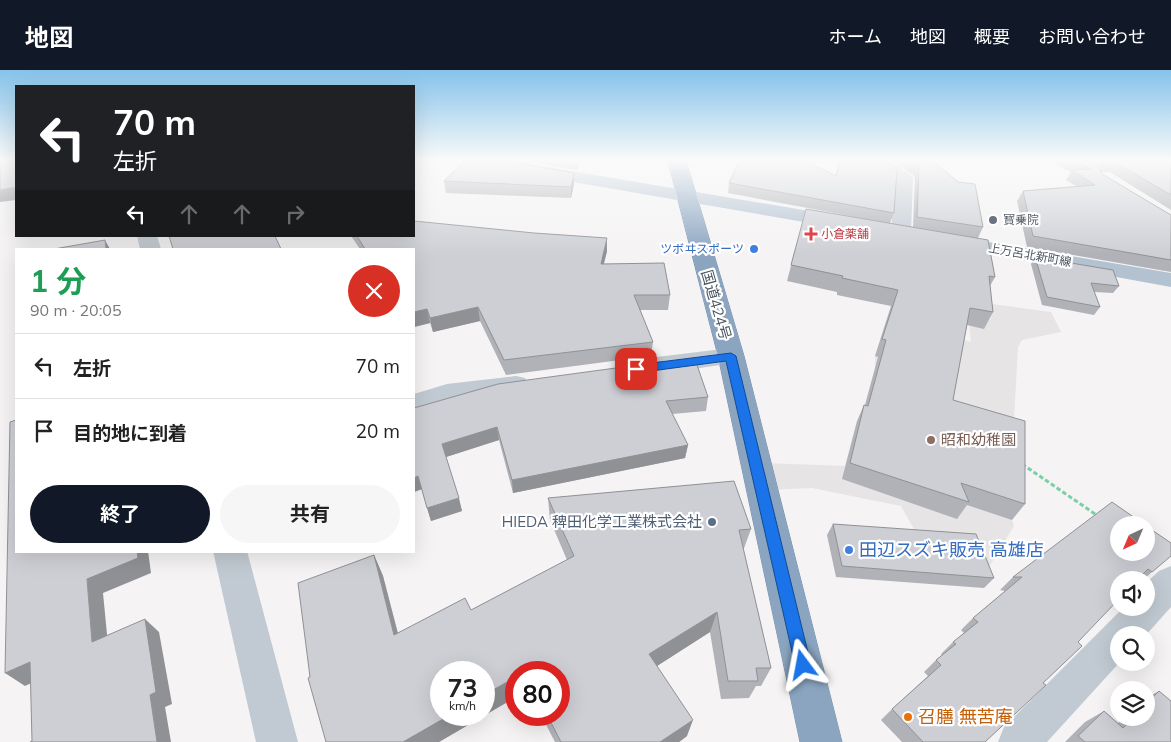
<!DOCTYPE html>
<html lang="ja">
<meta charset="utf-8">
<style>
:root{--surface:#fff;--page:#f6f6f6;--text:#222;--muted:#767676;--line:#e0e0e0;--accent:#111827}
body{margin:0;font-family:Mulish,"Noto Sans JP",sans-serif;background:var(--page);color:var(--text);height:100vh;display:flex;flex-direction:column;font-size:19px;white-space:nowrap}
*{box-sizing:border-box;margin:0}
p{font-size:16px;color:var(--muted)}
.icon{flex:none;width:28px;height:28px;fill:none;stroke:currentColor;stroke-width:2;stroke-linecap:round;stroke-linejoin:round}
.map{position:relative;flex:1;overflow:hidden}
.drawer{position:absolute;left:15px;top:178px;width:400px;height:305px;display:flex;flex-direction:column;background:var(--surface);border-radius:0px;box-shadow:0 5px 20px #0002}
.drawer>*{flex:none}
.top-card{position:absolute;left:15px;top:15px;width:400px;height:152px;border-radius:0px;box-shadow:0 5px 20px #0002;background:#202124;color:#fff;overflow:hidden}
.needle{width:32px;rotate:224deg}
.tools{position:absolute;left:1110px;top:446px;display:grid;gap:10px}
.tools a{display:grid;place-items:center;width:45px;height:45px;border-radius:50%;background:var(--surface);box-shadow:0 5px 20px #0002;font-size:25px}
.speed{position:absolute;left:430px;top:591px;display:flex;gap:10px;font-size:25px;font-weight:700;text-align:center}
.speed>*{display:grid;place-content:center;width:65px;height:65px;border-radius:50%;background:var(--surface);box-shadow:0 5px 20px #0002;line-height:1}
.speed small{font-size:12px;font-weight:400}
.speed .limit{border:8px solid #d22;background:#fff;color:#111}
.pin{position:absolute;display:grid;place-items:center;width:42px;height:42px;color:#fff;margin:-21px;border-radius:10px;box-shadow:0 2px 8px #0006}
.me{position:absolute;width:55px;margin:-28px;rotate:347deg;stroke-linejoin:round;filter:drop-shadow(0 0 4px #0008)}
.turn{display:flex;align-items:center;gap:18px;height:105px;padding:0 15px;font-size:22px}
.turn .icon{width:65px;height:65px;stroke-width:2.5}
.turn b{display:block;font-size:35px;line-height:42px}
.lanes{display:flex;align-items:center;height:48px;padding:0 15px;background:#0003;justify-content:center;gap:25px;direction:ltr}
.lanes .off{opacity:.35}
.round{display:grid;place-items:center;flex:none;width:52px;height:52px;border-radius:26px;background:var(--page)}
.overview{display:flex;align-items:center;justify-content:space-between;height:85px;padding:0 15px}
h1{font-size:30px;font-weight:700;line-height:38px;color:#1e9e55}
.button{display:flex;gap:10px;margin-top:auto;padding:10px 15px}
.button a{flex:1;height:58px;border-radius:30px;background:var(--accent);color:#fff;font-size:20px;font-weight:700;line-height:58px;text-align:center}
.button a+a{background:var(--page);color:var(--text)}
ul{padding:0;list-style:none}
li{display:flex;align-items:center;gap:15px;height:65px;padding:0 15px;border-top:1px solid var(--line)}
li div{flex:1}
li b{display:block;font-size:19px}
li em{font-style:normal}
header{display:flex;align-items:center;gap:30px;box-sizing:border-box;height:70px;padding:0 25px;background:var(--accent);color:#fff}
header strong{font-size:24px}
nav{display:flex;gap:28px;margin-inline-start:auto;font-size:18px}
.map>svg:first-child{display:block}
.education{fill:#e6e4e5}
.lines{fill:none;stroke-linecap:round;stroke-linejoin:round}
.highway-casing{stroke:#7690ad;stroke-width:1}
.path{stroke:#7ad0a6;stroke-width:3;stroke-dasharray:4.5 2.5;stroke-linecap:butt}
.minor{fill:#c1cad2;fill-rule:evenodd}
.major{fill:#b3c2d1;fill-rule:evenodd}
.highway{fill:#8ba5c1;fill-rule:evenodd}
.wall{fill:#b0b2b7}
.shaded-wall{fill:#909195}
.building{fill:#cdcfd5;stroke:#909195}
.route{fill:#1a73e8;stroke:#114b97}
.worship-dot{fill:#6b7280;stroke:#fff;stroke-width:2}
.health-dot{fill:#e0444e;stroke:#fff;stroke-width:2}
.shop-dot{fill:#3f7fe0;stroke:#fff;stroke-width:2}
.education-dot{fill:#8d6e63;stroke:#fff;stroke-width:2}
.service-dot{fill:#5c6f8a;stroke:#fff;stroke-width:2}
.food-dot{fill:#e8710a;stroke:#fff;stroke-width:2}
.labels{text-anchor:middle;stroke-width:4.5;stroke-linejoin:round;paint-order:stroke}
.far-worship-label{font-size:12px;fill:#5b616d;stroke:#fff;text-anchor:start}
.far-health-label{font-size:12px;fill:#be3a42;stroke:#fff;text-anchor:start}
.far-shop-label{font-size:12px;fill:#366cbe;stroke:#fff;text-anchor:end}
.far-street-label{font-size:12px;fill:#4a5661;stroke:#fff}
.street-label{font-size:15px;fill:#4a5661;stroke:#fff}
.education-label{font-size:15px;fill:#785e54;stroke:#fff;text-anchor:start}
.service-label{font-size:15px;fill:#4e5e75;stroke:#fff;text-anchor:end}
.near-shop-label{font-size:18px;fill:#366cbe;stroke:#fff;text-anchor:start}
.near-food-label{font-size:18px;fill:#c56008;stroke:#fff;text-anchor:start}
</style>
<header>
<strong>地図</strong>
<nav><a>ホーム</a><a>地図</a><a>概要</a><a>お問い合わせ</a></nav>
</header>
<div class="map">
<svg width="1171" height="672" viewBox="0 0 1171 672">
<rect width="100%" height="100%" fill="#f5f3f3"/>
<path class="education" d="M985 233 1051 242 1061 262 1022 270 1018 277 1013 367 1012 450 1014 456 981 510 942 509 901 436 812 418 767 420 764 393 845 396 857 351 865 335 875 298V286L887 249 971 272 968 245 991 249Z"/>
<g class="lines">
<defs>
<path id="highway" d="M668 90H686L744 286 842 672H800L718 286Z"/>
</defs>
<use href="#highway" class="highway-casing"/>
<path class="path" d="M1022 394 1098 446"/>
<path class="minor" d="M870 90H891L913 107 911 163 908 167 901 169 894 167 891 163 895 109Z
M137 166H157L161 179H140Z
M731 278 740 280 744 286 740 292 640 307 631 304 627 298 631 292 640 289Z
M516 306 525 308 529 315 525 322 448 333 414 344V324L447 314Z
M213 481H247L298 672H256Z
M1171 496V537L1146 565H1119L1120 592 1047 672H998L1004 657 1123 538H1146V513L1159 501Z"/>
<path class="major" d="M466 90H506L839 146 846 148 849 152 846 156 839 158 475 95 469 94Z
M953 166 1171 203V217L946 176 943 172 946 168Z"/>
<use href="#highway" class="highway"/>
</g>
<path class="wall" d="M518 90H579L577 100Z
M840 90H884L894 143 890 153 913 157 915 107 893 90H932L983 157 978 168 995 207 990 216 993 242 984 259 967 255 953 330 1025 434 1012 450 967 435 957 449 842 409 857 351 864 335H865L878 287 875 286 891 236 837 225V222L787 211 806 139 856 147 728 123 729 113 836 106Z
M1047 90H1171V140L1110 102H1101L1102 104 1171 145V202L1027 177 1017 131 1023 121 1076 116 1066 110 1071 102Z
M444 111 574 114 571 128 446 123Z
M534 163 607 168V181L604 194 670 225 668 240H640L653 272 651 286 506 305 480 251 433 262 430 253 414 257V179H360L351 166H414Z
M1035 187 1119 216 1113 223 1094 222 1100 237 1094 245 1042 235 1031 194Z
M661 295 708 327 706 341 672 344 688 375 685 388 513 423 499 370 446 387 462 441 431 451 422 419 414 422V338Z
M548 428 751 459 743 481 771 598 761 616H756L749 628 721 629 710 562 657 596 687 666 679 672H555L541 645H559V602H516V627L439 672H326L310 607 374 485 383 506 398 563 471 540 567 490 550 450Z
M833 454 994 508 984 518 836 507 827 465Z
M1146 482 1152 502 1143 510H1119L1078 572 1043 613 985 672H902L881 650 892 639 928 606 924 602 936 590 942 585 941 584 953 572 964 563 961 560 973 548 1005 521 1000 520 1013 507Z
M1159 621 1171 672H1065L1085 652 1104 641 1118 653 1124 648H1146V628Z"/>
<path class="shaded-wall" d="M578 90H579L577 100V93Z
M574 103V114L571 128V117Z
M16 117V130L0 132V120Z
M607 168V181L600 208 601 194Z
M105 170 110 179H106Z
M478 237 480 251 433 262 430 248Z
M427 239 430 253 414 257V242Z
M497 357 499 370 446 387 442 374Z
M688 375 685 388 513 423 512 410Z
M418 406 422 419 414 422V408Z
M459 428 462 441 431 451 427 438Z
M137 481H148L151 503 103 523 109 585 92 572 87 509Z
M374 485 383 506 403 584 394 565Z
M717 542 710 562 646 603 649 584Z
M145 549 159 562 172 634 165 637 171 672H157L150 625Z
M30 592 49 605 25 616 5 603Z
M516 607V627L439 672H403L450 645H484V625Z
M693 650 687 666 679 672H660Z"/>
<path class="building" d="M0 90H16V117L0 120Z
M466 90H497L574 103 571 117 444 111Z
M559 90H578L577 93Z
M740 90H803L836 106 840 90H884L897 100 894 143 729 113Z
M910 90H932L958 112 975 114 983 157 917 147 919 97Z
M1073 90H1171V125L1116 93 1103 92 1098 97 1102 104 1171 145V190L1033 166 1023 121 1095 115 1072 100 1091 99Z
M806 139 988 170 995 207 989 206 993 242 970 238 953 330 1025 351V434L961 413 969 432 850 393 864 335 868 336 886 270 882 269 898 220 842 208 843 206 791 195Z
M414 151 534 163 607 168 601 194 664 193 670 225H634L653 272 504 290 478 237 430 248 427 239 414 242V179H365L357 166H414Z
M169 166H275L281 179H173Z
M105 170 106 179H54Z
M1035 187 1113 200 1119 216 1091 213 1100 237 1047 227Z
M660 292 661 295 696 292 708 327 666 331 688 375 512 410 497 357 442 374 459 428 427 438 418 406 414 408V338L498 314Z
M16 350V481H137L138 488 87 509 92 572 145 549 156 622 150 625 157 672H30L32 671 30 592 5 603 10 352Z
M734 411 751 459 739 460 771 598H756L758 611H728L717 542 649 584 693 650 660 672H561L547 645H559V602H516V607L484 625V602H441V645H450L403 672H326L308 608 310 607 298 513 374 485 394 565 465 528 471 540 574 486 548 428Z
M1112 432 1145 455H1119V482H1146V456L1171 473V486L1152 502 1148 499 1137 510H1119V529L1078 572 1082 576 1043 613 1046 615 985 672H923L892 639 941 595 936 590 956 574 953 572 978 552 973 548 1022 507H1013Z
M833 454 976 464 994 508 842 496Z
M1159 621 1171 631V672H1085L1078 666 1104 641 1123 658 1133 648H1146V634Z"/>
<linearGradient id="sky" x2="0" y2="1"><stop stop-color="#85c3ea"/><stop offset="0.49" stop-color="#fafafa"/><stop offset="1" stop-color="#fafafa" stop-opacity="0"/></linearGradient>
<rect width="1171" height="184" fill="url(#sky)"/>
<path class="route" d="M731 283 736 286 811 595 808 600 803 603 797 600 795 595 726 291 636 303 631 299 636 295Z"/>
<circle class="worship-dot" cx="993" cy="150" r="5"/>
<path class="health-dot" d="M808.5 156.5h5v5h5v5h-5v5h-5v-5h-5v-5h5z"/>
<g class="shop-dot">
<circle cx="754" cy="179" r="5"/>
<circle cx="849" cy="480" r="5"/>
</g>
<circle class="education-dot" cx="931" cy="370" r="5"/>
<circle class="service-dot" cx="712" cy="452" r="5"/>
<circle class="food-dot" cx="908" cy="647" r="5"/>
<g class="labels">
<g class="far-worship-label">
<text x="1003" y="154">寳乗院</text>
</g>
<g class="far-health-label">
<text x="821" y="168">小倉薬舗</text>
</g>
<g class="far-shop-label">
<text x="744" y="183">ツボヰスポーツ</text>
</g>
<g class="far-street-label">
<text transform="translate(1030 185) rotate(10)" y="4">上万呂北新町線</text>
</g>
<g class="street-label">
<text transform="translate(716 235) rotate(74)" y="5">国道424号</text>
</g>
<g class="education-label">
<text x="941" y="375">昭和幼稚園</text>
</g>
<g class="service-label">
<text x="702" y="457">HIEDA 稗田化学工業株式会社</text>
</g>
<g class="near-shop-label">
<text x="859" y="486">田辺スズキ販売 高雄店</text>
</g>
<g class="near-food-label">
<text x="918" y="653">召膳 無苦庵</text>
</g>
</g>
</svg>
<div class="tools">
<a><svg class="needle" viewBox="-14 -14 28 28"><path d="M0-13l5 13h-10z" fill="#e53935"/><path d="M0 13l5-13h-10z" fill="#767676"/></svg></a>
<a><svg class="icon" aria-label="sound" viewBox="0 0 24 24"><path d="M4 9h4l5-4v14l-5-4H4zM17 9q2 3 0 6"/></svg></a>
<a><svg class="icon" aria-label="search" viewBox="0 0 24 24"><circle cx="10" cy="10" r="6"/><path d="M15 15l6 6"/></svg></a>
<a><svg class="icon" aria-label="layers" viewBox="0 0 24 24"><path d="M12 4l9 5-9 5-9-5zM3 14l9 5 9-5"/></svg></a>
</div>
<div class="speed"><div>73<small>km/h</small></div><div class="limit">80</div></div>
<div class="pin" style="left:636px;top:299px;background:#d93025"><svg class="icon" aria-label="arrive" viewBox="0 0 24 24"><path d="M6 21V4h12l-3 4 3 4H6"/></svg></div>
<svg class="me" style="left:803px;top:595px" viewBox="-20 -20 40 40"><path d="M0-17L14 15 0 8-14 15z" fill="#1a73e8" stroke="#fff" stroke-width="4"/></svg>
<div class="top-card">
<div class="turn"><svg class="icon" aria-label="left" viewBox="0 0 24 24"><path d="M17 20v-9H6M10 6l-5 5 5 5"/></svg><div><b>70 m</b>左折</div></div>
<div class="lanes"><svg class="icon" aria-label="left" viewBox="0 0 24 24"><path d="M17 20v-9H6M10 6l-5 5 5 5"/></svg><svg class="icon off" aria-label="ahead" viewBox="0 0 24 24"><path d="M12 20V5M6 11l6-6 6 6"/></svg><svg class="icon off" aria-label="ahead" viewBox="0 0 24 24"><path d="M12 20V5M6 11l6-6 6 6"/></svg><svg class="icon off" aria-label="right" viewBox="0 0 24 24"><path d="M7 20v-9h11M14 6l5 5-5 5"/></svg></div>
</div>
<section class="drawer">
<div class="overview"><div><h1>1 分</h1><p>90 m · 20:05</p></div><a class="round" style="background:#d93025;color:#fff"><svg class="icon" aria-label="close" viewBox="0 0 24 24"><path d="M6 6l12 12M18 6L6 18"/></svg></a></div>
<ul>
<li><svg class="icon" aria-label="left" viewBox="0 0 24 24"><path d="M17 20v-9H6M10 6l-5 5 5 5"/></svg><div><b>左折</b></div><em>70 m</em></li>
<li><svg class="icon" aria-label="arrive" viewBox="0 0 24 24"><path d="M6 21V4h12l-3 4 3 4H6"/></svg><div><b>目的地に到着</b></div><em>20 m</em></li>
</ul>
<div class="button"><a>終了</a><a>共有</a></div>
</section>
</div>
